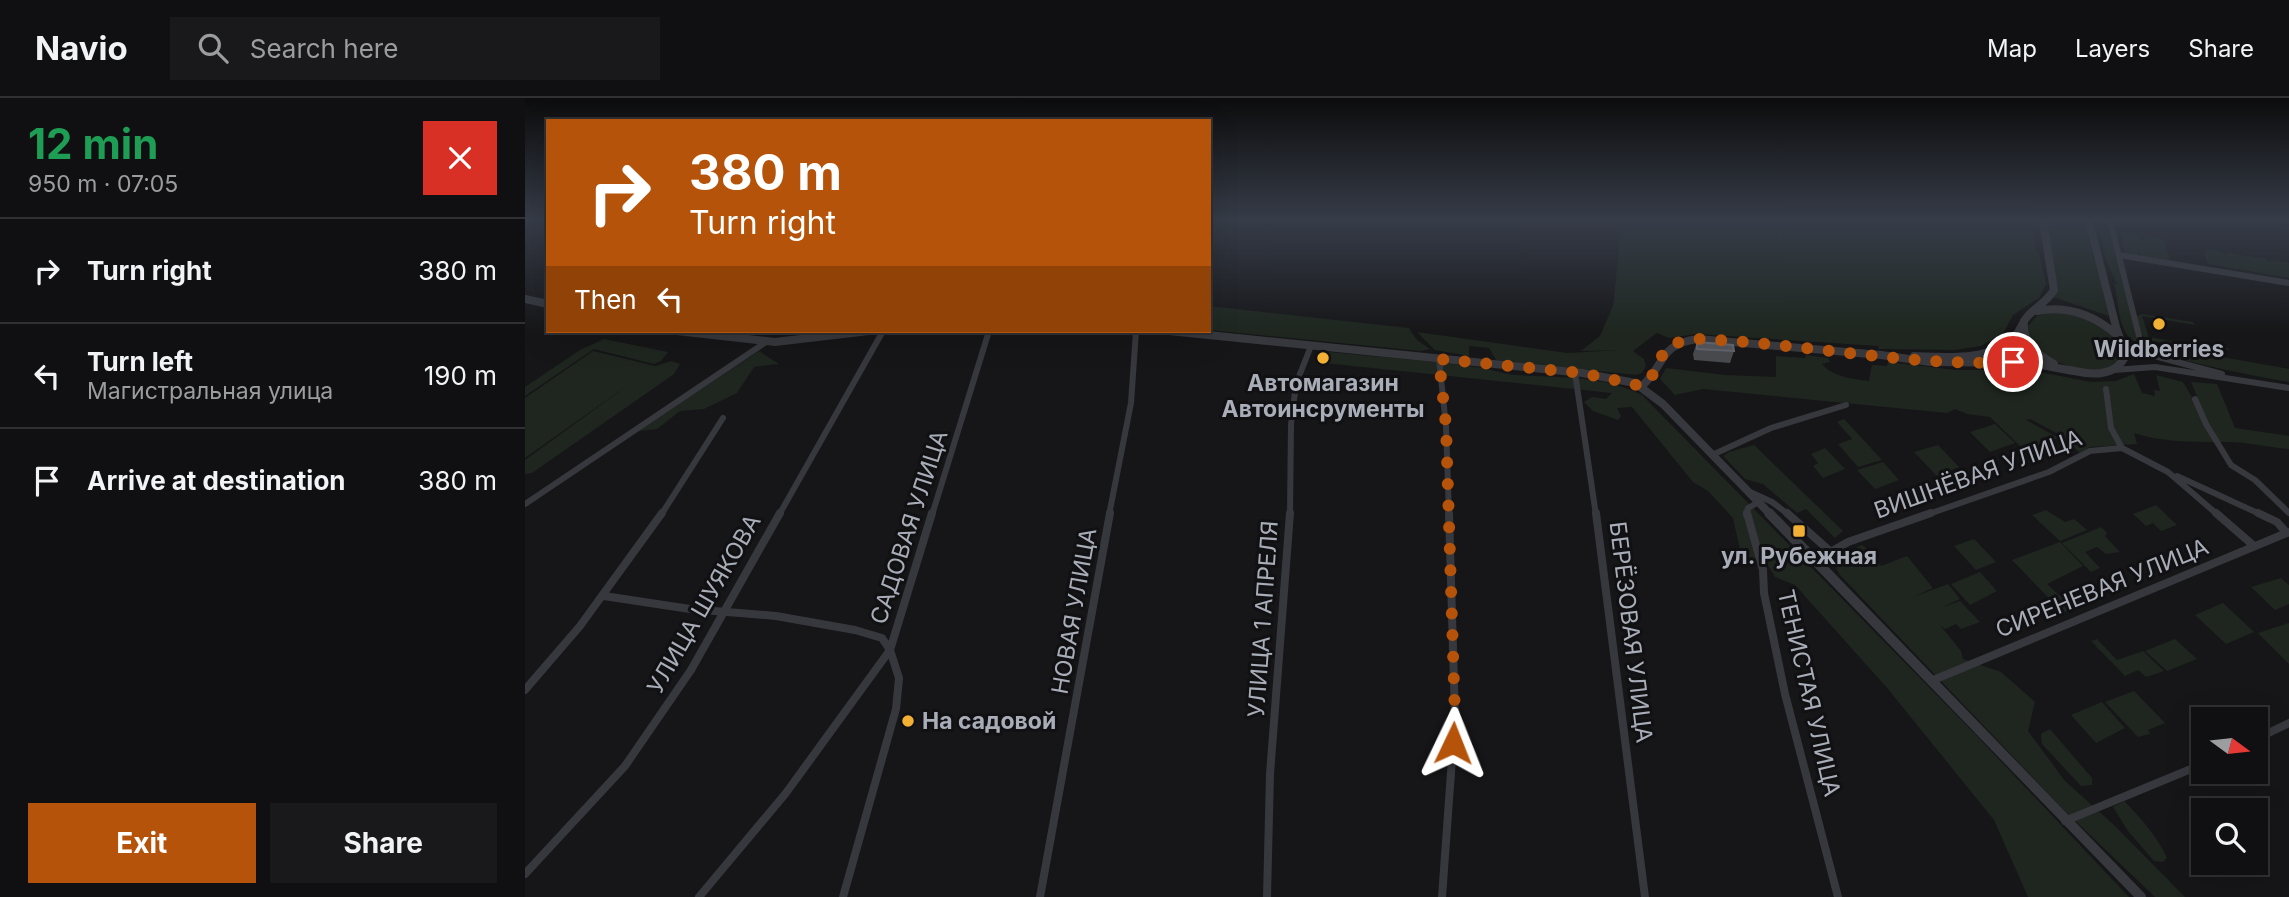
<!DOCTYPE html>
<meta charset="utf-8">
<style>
:root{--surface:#101012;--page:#19191b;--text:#f1f3f6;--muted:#9c9d9f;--line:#303032;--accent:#b45309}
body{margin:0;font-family:Inter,sans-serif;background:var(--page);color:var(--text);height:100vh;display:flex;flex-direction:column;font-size:26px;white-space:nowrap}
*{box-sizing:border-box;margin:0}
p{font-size:23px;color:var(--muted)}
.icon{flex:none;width:38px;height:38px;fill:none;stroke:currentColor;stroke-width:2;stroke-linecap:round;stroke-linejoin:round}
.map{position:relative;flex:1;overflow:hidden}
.details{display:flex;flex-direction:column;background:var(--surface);width:525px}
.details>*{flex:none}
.banner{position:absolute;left:21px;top:21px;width:665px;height:214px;border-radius:0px;box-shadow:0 7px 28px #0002,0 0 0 2px var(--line);background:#b45309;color:#fff;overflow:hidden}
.needle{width:46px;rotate:105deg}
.buttons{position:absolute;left:1666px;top:609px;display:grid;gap:14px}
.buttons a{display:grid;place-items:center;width:77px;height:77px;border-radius:0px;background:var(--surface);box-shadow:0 7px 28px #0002,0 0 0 2px var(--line);font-size:35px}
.pin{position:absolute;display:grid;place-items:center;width:60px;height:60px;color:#fff;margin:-30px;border:4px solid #fff;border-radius:50%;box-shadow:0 2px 7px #0007}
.me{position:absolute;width:77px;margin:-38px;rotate:2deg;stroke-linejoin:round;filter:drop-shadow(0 0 5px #0008)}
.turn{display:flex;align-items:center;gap:24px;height:147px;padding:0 28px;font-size:32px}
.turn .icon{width:91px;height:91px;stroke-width:2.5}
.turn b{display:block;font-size:49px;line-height:60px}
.then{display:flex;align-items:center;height:66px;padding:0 28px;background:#0003;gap:14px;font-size:26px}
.round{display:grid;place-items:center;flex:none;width:74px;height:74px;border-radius:0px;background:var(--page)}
.head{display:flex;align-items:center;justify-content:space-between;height:119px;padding:0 28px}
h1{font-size:42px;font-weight:700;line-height:52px;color:#1e9e55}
.button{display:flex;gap:14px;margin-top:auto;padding:14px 28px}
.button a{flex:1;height:80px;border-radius:0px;background:var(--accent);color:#fff;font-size:28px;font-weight:700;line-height:80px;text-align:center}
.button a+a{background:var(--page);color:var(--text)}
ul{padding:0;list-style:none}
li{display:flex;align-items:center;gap:21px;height:105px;padding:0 28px;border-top:2px solid var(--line)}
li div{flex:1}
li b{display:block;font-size:26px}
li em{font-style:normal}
header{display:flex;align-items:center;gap:42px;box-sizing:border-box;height:98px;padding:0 35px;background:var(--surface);border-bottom:2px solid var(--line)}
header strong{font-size:33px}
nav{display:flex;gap:38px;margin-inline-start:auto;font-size:24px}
.search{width:490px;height:63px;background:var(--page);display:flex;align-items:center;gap:18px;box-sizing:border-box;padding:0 24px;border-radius:0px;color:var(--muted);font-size:26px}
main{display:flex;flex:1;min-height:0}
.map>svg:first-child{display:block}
.green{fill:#1e261f}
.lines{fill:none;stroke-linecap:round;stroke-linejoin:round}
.minor-far1{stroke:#37383d;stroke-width:6}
.minor{stroke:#37383d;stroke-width:8}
.tertiary-far1{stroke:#37383d;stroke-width:8}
.tertiary{stroke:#37383d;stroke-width:10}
.wall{fill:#47494d}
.building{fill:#525359;stroke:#5f6168;stroke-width:2}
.route{stroke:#b45309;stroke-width:12;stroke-dasharray:0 21.6}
.poi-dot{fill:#f2b134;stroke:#111113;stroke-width:2.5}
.labels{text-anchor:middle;stroke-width:6;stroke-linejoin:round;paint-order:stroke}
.poi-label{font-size:23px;font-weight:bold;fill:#a8adb8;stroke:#111113}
.street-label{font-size:23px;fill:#a8adb8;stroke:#111113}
</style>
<header>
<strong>Navio</strong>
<div class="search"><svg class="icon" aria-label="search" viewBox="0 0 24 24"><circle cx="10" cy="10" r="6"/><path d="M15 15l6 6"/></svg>Search here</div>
<nav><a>Map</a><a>Layers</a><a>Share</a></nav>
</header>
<main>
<section class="details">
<div class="head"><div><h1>12 min</h1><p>950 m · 07:05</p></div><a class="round" style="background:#d93025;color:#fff"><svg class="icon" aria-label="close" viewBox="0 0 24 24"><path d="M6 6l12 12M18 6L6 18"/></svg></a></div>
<ul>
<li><svg class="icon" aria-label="right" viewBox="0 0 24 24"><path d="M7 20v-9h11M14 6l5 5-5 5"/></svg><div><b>Turn right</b></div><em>380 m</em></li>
<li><svg class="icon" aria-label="left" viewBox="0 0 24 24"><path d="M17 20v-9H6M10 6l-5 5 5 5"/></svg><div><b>Turn left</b><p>Магистральная улица</p></div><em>190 m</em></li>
<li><svg class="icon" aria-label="arrive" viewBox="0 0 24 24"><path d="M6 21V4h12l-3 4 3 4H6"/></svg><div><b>Arrive at destination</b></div><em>380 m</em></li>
</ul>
<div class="button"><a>Exit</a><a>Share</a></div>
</section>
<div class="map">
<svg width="1764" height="799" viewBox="0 0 1764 799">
<rect width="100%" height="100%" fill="#161618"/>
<path class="green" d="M1097 123H1508L1511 152 1513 153 1521 186 1514 200 1488 217 1478 236 1456 248 1430 252 1354 251 1353 248 1171 236 1144 240 1132 235 1108 253 1119 261 1121 268 1117 275 1111 277 971 262 964 250 944 248V258L910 252 892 234 1042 255 1096 252 1056 253 1075 238 1088 208Z
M1521 123H1559L1584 218 1528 199Z
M1572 123H1581L1613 244 1764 271V284C1736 279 1616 258 1603 238 1592 223 1594 203 1589 186H1592L1581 162Z
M1596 135 1615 138 1617 142 1620 143V138L1638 141 1645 162 1616 158 1613 152V158L1600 155Z
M1680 151 1697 154 1699 157 1703 155 1741 161 1743 164 1747 162 1764 165V180L1683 166 1679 155H1682Z
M684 208 884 230 892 242 905 251 896 253 684 232Z
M1528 214C1537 215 1547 215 1555 218 1570 223 1605 242 1592 262 1579 283 1537 269 1523 258 1512 249 1503 242 1503 228L1512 218Z
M1618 216 1668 224 1670 227 1617 218 1624 239 1681 249 1694 243 1705 252 1682 248 1683 253 1622 242 1616 236 1611 218Z
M79 241 143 254 136 263 129 266 69 251 0 298V289L55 252Z
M68 253 130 268 146 263 155 266 149 276 7 375 0 376V362L110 282 0 360V300Z
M234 253 254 266 229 269 212 295 179 311 155 313 132 331 113 333Z
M804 254C852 259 901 262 949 269 963 270 977 276 991 277 1034 280 1077 277 1117 297L1452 638 1604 799H1503L1469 722 1363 591 1270 487 1250 479 1240 462 1217 461 1208 420 1183 393 1168 384 1107 309 1092 310 1096 318 1093 322 1068 313 1059 304 1067 299 1081 301 1087 295 799 265Z
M1281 257 1303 260 1305 264 1297 266C1308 279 1328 281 1344 283L1347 267 1362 268 1363 264 1430 272H1505L1566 284 1591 283 1609 276 1617 295 1630 298 1629 292 1635 293 1631 277 1658 284 1684 328 1666 284 1692 286 1710 330 1764 338V351C1742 349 1719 343 1697 344 1668 344 1636 344 1609 335L1612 346 1565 349 1555 355 1535 337 1505 321 1501 322 1534 340 1519 345 1526 353 1519 355 1508 345 1496 349 1465 319 1442 316 1430 311 1422 315 1178 291 1150 297 1135 281 1141 270 1200 277 1251 279V258L1280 260Z
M1319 321 1357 362 1333 369 1313 346 1327 341 1312 324Z
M1470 326 1490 345 1465 354 1445 334Z
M1229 347 1318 433 1310 440 1281 411 1272 415 1238 386 1220 381 1198 358 1204 354Z
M1413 347 1434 369 1412 378 1389 354Z
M1300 350 1320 371 1298 380 1288 368 1293 365 1286 356Z
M1358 364 1374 382 1350 391 1332 372Z
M1631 407 1652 427 1636 433 1628 425 1621 428 1608 416Z
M1521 412 1540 424 1549 421 1562 432 1535 443 1507 417Z
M1576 429 1582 435 1580 438 1595 454 1581 456 1572 449 1560 454 1575 470 1566 474 1537 445Z
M1449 441 1471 464 1451 472 1429 448Z
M1535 444 1558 468 1522 486 1548 510 1538 515 1487 462Z
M1337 447C1346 452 1348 461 1356 468L1382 458 1408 490 1388 499 1423 486 1435 501 1418 509 1435 503 1455 524 1436 531 1431 526 1420 531 1415 527 1436 553 1438 561 1476 574 1510 604 1503 633 1540 683 1589 727 1660 799H1630L1538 711 1315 477 1308 464 1318 456Z
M1455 474 1472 493 1445 507 1426 486Z
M1756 480 1764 487V506L1750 512 1726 489Z
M1698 505 1729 534 1701 546 1670 517Z
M1764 525V566L1733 535Z
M1572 541 1592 562 1618 553 1639 573 1621 579 1613 572 1600 578 1566 543Z
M1650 541 1672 561 1642 573 1620 553Z
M1609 593 1640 625 1623 632 1625 636 1613 639 1580 604Z
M1577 604 1600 630 1571 645 1546 617Z
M1525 631 1567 680V687L1556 688 1517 646 1516 636Z
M1599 703C1616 720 1632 738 1642 760L1638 764 1629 763 1603 733 1588 709Z"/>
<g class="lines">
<path class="minor-far1" d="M1585 123 1614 238
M1594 157 1764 185
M1596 242 1622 256 1697 276
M914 261 921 328 924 417
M1589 272 1630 269 1764 290
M1050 275 1071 417
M1581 291 1586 330 1597 350
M1670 301 1681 326 1706 367 1730 382 1764 415
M1187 357 1246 330 1321 307
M1652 378 1737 417
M1223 393 1247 404 1264 417
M0 406 241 244
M136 417 198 320
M254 417 358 233
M407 417 464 233
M584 417 606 305 611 233
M765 417 766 326 771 286 786 248
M1221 417 1223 410 1232 405
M1401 417 1524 374 1565 353 1597 350 1643 374 1693 417"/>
<path class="minor" d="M1071 415 1120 799
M1222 415 1238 472 1239 495 1260 596 1313 799
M1262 415 1306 454
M1691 415 1729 448
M1733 415 1752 424 1762 435
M1290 463 1323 444 1406 415
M79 498 165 511 251 518 330 532 357 540 365 552 261 695 174 799
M1406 583 1764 434
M0 592 55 528 137 415
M1731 641 1764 625
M1540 723 1678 666
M0 776 100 668 166 572 255 415
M318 799 371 611 374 580 365 552 407 415
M515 799 585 415
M742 799 745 676 765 415
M917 799 930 619 924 415"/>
<path class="tertiary-far1" d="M0 201 23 206
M1512 213C1543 207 1569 217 1592 237
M1499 223C1497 245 1512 256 1529 266
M152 233 250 244 344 233
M644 233 1057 275 1110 285 1138 306 1246 417
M1389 258C1423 259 1464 264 1490 238 1495 233 1497 225 1502 219 1510 209 1522 204 1529 192L1518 123
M1545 272C1566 277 1590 280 1601 257L1591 229 1564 123
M1117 288C1141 266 1134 246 1173 241L1356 257 1405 264 1506 265 1548 273"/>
<path class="tertiary" d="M1244 415 1616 799"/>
</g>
<path class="wall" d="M1172 244 1209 253 1205 265 1169 262 1168 256Z"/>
<path class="building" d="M1172 244 1208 247 1209 253 1172 251Z"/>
<linearGradient id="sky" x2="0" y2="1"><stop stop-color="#0c0c0d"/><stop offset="0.52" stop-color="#363c48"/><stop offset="1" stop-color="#363c48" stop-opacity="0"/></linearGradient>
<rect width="1764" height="235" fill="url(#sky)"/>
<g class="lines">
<path class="route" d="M928 645 930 619 921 328 914 261 1057 275 1117 288C1142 270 1125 244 1173 241 1279 245 1383 269 1488 264"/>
</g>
<g class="poi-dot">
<circle cx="1634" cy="226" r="7"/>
<circle cx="798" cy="260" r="7"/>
<rect x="1267" y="426" width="14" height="14" rx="3.5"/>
<circle cx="383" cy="623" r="7"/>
</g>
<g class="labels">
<g class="poi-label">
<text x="1634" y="259">Wildberries</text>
<text x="798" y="293">Автомагазин<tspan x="798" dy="26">Автоинсрументы</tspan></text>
<text x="1274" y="466">ул. Рубежная</text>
<text x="397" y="631" text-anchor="start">На садовой</text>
</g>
<g class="street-label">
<text transform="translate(1453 376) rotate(-20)" y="8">ВИШНЁВАЯ УЛИЦА</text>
<text transform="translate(384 429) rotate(-72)" y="8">САДОВАЯ УЛИЦА</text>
<text transform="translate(1577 490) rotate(-22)" y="8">СИРЕНЕВАЯ УЛИЦА</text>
<text transform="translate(179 506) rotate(-60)" y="8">УЛИЦА ШУЯКОВА</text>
<text transform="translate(549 513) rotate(-80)" y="8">НОВАЯ УЛИЦА</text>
<text transform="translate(738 521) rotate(-86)" y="8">УЛИЦА 1 АПРЕЛЯ</text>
<text transform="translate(1106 534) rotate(83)" y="8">БЕРЁЗОВАЯ УЛИЦА</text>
<text transform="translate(1284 595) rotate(77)" y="8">ТЕНИСТАЯ УЛИЦА</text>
</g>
</g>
</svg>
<div class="buttons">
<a><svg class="needle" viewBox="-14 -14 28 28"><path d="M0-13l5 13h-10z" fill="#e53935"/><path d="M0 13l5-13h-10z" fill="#9c9d9f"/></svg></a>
<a><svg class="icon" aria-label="search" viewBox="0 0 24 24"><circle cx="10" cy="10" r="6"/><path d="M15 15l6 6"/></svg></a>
</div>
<div class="pin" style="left:1488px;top:264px;background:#d93025"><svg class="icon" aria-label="arrive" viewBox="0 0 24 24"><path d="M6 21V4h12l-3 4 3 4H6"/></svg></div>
<svg class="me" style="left:928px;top:645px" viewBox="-20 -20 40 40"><path d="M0-17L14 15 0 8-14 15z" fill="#b45309" stroke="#fff" stroke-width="4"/></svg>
<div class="banner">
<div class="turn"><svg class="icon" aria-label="right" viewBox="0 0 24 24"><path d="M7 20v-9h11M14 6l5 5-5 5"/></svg><div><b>380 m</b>Turn right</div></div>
<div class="then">Then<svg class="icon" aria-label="left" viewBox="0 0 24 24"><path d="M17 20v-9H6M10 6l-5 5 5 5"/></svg></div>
</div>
</div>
</main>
